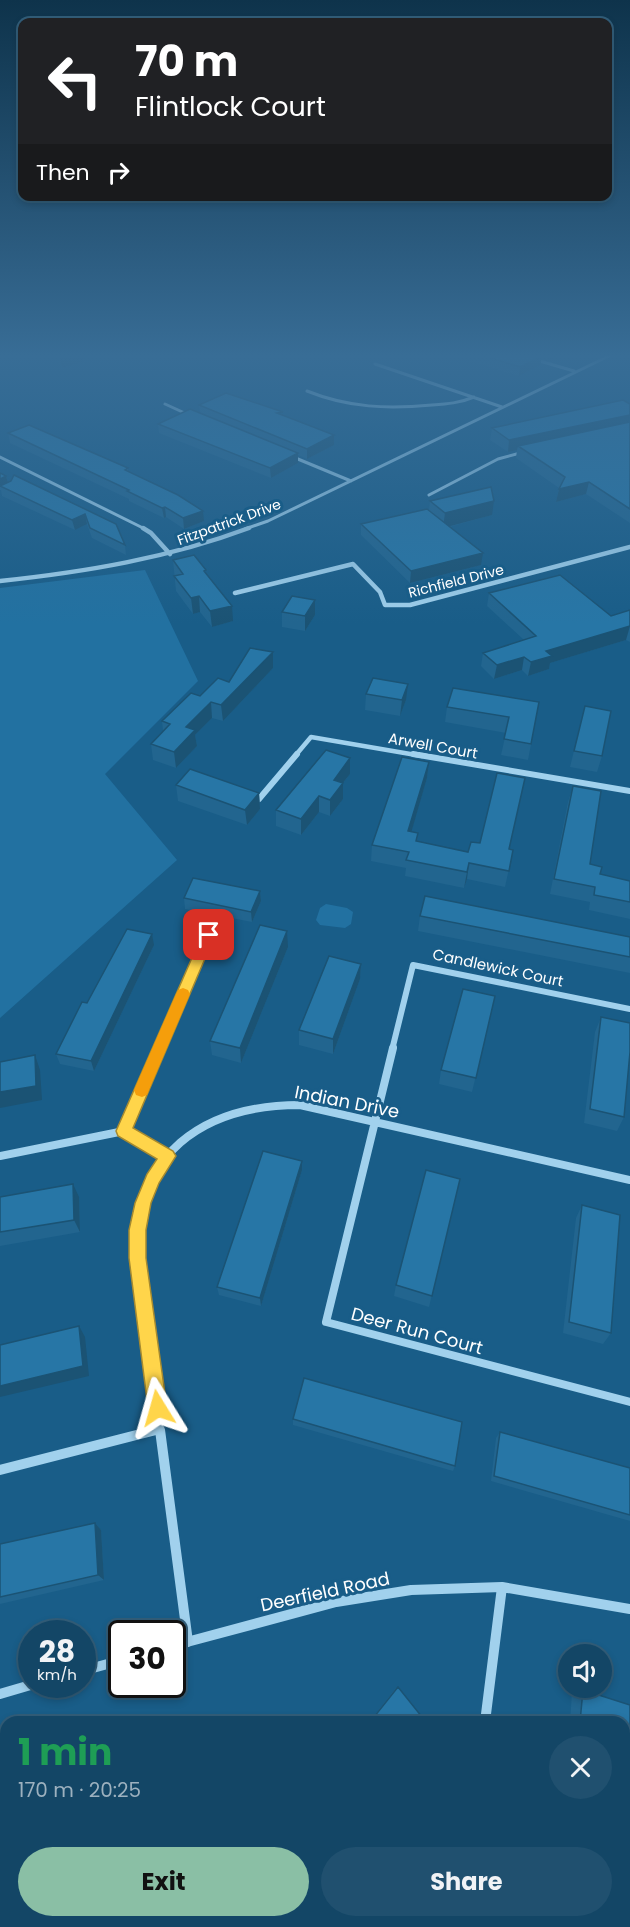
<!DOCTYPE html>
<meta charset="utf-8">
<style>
:root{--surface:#134666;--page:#20506f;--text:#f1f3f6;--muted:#9db1bf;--line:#325e7a;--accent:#8abfa5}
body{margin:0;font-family:Poppins,sans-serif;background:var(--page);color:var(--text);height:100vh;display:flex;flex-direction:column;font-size:22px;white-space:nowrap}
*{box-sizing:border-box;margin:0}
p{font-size:20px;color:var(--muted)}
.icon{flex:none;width:33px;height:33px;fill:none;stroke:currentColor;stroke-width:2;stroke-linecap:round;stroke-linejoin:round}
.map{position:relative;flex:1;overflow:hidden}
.side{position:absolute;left:0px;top:1716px;width:630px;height:212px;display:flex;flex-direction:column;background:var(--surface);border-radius:18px 18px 0 0;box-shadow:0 3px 9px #0003,0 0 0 2px var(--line)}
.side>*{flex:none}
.top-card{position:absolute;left:18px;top:18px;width:594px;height:183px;border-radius:12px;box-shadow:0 3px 9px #0003,0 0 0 2px var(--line);background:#202124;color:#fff;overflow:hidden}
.fabs{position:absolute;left:558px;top:1644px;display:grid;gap:12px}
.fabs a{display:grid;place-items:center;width:54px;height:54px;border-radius:50%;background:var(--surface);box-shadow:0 3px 9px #0003,0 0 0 2px var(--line);font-size:30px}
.speed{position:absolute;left:18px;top:1620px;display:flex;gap:12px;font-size:30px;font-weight:700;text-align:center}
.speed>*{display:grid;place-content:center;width:78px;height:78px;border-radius:50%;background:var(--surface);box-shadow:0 3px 9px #0003,0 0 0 2px var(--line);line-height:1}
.speed small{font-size:15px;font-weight:400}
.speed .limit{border:3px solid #111;border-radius:9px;background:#fff;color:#111}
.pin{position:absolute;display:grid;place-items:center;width:51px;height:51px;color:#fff;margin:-26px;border-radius:12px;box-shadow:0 3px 9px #0006}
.me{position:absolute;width:66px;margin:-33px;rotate:352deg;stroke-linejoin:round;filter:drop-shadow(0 0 4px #0008)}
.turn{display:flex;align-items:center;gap:21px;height:126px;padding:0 18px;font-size:27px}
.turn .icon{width:78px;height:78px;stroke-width:2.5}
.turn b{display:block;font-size:42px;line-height:51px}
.then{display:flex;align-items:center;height:57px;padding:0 18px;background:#0003;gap:12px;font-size:22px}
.round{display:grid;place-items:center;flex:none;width:63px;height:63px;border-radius:32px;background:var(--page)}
.headline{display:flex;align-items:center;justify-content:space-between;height:102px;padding:0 18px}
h1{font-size:36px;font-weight:700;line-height:45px;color:#1e9e55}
.cta{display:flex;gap:12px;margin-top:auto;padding:12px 18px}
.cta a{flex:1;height:69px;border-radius:36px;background:var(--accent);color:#111;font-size:24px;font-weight:700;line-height:69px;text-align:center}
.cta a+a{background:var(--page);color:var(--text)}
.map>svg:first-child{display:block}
.green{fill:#2271a1}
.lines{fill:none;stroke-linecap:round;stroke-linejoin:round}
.minor-far4{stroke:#a1d1ed;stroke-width:3}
.minor-far3{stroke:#a1d1ed;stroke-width:4.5}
.minor-far2{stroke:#a1d1ed;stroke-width:6}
.minor-far1{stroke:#a1d1ed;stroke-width:8}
.minor{stroke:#a1d1ed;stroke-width:10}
.wall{fill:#22658f}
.shaded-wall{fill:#1b5374}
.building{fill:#2776a6;stroke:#1b5374;stroke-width:1.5}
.route{fill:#ffd54a;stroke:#a68a30;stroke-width:1.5}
.slow{fill:#f59e0b}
.labels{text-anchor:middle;stroke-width:6;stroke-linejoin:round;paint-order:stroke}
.far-street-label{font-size:14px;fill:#fff;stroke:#195d88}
.street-label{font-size:15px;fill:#fff;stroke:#195d88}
.near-street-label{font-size:18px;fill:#fff;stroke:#195d88}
</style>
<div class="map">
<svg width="630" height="1927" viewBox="0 0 630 1927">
<rect width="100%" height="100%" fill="#195d88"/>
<path class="green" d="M145 570 198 681 105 774 177 860 0 1018V588Z
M326 904 347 908 353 912 351 924 345 928 320 925 316 920 320 908Z"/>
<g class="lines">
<path class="minor-far4" d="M519 355 574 371
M375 364 502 407
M307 391C349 408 388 409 432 405 447 404 460 403 474 397
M165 404 189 415
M0 457 145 529
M293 457 351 481
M429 495 498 459 524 452
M245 529 268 521 611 355"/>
<path class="minor-far3" d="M143 528 151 533 170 554
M0 581C85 572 169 558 249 528
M235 593 353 564 380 592 385 605H410L630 547
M295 756 311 737 422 756"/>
<path class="minor-far2" d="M413 754 630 791
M259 799 297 754
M159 1050 209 935
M392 1050 413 965 630 1009"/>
<path class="minor-far1" d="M393 1048 326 1322 630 1402
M124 1131 160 1048
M0 1156 124 1131 168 1157
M150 1432 160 1429
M160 1432C155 1392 150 1353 144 1313 142 1295 138 1277 137 1259 131 1154 204 1105 300 1105L630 1180"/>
<path class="minor" d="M160 1430 188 1642
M0 1470 156 1430
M172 1646 336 1602 411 1590 502 1587 630 1609
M82 1671 122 1660
M0 1694 34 1684
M485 1722 502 1587
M460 1927 461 1922"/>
</g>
<path class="wall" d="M53 355H84L81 362 62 368Z
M450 355H561L550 360 542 358 540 365 519 376Z
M630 404V523L586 494 556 502 559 488 516 458 517 450 508 452 490 440 492 428Z
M199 405 283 416 334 435V445L307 459 298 455V463L271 478 159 433 158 424 200 413Z
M8 433 128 468V472L204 521 184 529 166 517 164 518 129 501V499L10 443Z
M0 473 6 476 8 482 116 524 125 545 126 555 92 538 87 524 75 530 2 496 1 490H0Z
M430 501 492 515 449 527 481 565 410 583 361 535V524L429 511Z
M173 560 206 573 233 621 212 627 200 612 193 614 176 591Z
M489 593 611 616 630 610V642L626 640 550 663 549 669 528 676 522 670 494 679 481 666 483 653 524 640 487 606Z
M282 612 315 615 305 631 282 627Z
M273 668 223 721 212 718 195 735 197 746 176 768 153 760 151 744 163 731 162 721 200 696 229 682Z
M366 694 406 700 400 716 365 710Z
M539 702 528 760 501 755 506 733 445 722 447 707Z
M585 706 602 756 597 772 570 767Z
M350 758V774L343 783V799L330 816 319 812 301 835 276 826V810Z
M429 762 427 778 411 832 418 833 417 841 468 852 509 849 513 850 505 887 467 879 464 888 405 876 406 868 371 861 372 845Z
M176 785 259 793 260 809 247 825 178 801Z
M573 786 590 864 600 874 630 881V919L589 910 590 902 550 894 568 802Z
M260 891 261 901 252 922 185 909 184 898Z
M420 916 630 937V973L418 931Z
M154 945 94 1071 60 1064 56 1054 87 1003Z
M288 947 241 1063 212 1055 210 1041Z
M361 964 360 979 333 1054 299 1045V1030Z
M495 996 472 1092 439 1084 441 1070Z
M601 1017 624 1117 617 1131 584 1123 595 1032Z
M302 1161V1170L261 1306 219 1295 217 1287Z
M460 1179 429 1307 394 1296 396 1285Z
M0 1197H79L80 1232 0 1246Z
M582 1205 611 1333 603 1344 563 1333 576 1218Z
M293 1419 455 1466 453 1471 293 1425Z
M500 1432 630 1468V1521L491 1481 496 1438Z
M95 1523 101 1530 104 1580 0 1604V1544Z
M398 1687 426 1722H369L395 1689Z
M583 1690 624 1722H570L572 1692Z
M554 1922H621V1927H553Z"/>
<path class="shaded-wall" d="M74 355H84L81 362 62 368 60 359Z
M551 355H561L550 360Z
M542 356 540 365 519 376 520 367Z
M630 415V426L518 446 517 450 508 452 509 440Z
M334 435V445L307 459V449Z
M298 453V463L271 478 270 468Z
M6 476 9 486H0V479Z
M589 482 586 494 556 502 559 489Z
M494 501 492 515 443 528 445 513Z
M165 507 166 517 164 518 162 508Z
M203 511 204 521 184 529 183 518Z
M85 514 87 524 75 530 72 520Z
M483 553 481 565 410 583 411 571Z
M199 596 200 612 193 614 191 598Z
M315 600V615L305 631V616Z
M232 606 233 621 212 627 210 611Z
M630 626 626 640 550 663 549 669 528 676 531 662 546 651Z
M273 652V668L223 721 221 705Z
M524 657 522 670 494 679 497 665Z
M408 684 406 700 400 716 402 700Z
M211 702 212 718 195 735 197 746 176 768 174 752 186 727Z
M350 758V774L333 795 334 780Z
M429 762 427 778 407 847 408 831Z
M343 783V799L330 816V800Z
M259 793 260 809 247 825 245 810Z
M319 796V812L301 835V819Z
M469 863 467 879 464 888 467 872Z
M260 891 261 901 252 922 251 912Z
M287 931 288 947 241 1063 240 1048Z
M152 934 154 945 94 1071 91 1061Z
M361 964 360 979 333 1054V1039Z
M35 1055 40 1070 42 1100 0 1108V1092Z
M302 1161V1170L261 1306 260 1298Z
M73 1184 79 1197 80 1232 74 1220Z
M79 1326 85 1337 89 1376 0 1397V1386Z
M95 1523 101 1530 104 1580 98 1575Z
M0 1800 6 1803V1811L0 1808Z"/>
<path class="building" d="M57 355H74L60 359Z
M481 355H537L542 356 520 367Z
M226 393 283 412 277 413 334 435 307 449 199 405Z
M623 400 630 404V415L509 440 492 428Z
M190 409 298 453 270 468 158 424Z
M630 422V509L589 482 559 489 565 477 518 446Z
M29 425 128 468 125 470 178 495 203 511 183 518 165 507 162 508 127 491 129 490 8 433Z
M0 473 6 476 0 479Z
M14 475 116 524 125 545 90 528 85 514 72 520 0 486 11 481Z
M491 487 494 501 445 513 430 501Z
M427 509 483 553 411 571 361 524Z
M194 555 206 570 204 571 232 606 210 611 199 596 191 598 174 576 183 574 173 560Z
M560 575 611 616 630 610V626L546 651 552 656 531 662 524 657 497 665 483 653 536 636 489 593Z
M292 596 315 600 305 616 282 612Z
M250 648 273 652 221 705 211 702 186 727 195 730 174 752 151 744 170 724 162 721 191 693 200 696 218 678 229 682Z
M373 678 408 684 402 700 366 694Z
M453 688 539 702 531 744 504 739 509 717 447 707Z
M585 706 611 711 602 756 574 751Z
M326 750 350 758 334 780 343 783 330 800 319 796 301 819 276 810Z
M402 757 429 762 408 831 418 833 416 841 468 852 471 842 480 843 497 773 525 778 509 849 513 850 509 871 469 863 467 872 406 860 409 852 372 845Z
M190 769 259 793 245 810 176 785Z
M573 786 601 791 590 864 602 867 600 874 630 881V902L594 895 595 887 554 879Z
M193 878 260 891 251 912 184 898Z
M425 896 630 937V957L420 916Z
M260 925 287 931 240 1048 210 1041Z
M127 929 152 934 91 1061 56 1054 82 1002 87 1003Z
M329 956 361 964 333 1039 299 1030Z
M463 989 495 996 476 1078 441 1070Z
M601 1017 630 1023V1052L624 1117 590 1109Z
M35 1055 36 1086 0 1092V1062Z
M263 1151 302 1161 260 1298 217 1287Z
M426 1170 460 1179 432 1296 396 1285Z
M73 1184 74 1220 0 1232V1197Z
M582 1205 620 1215 611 1333 569 1322Z
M79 1326 83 1366 0 1386V1345Z
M304 1378 462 1422 455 1466 293 1419Z
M500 1432 630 1468V1515L494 1476Z
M95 1523 98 1575 0 1597V1544Z
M398 1687 426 1722H370Z
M583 1690 630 1705V1743L624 1863V1722H580Z
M0 1808 6 1811V1889L0 1885Z
M65 1922H189L188 1927H75Z
M245 1922H292L287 1927H248Z
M565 1922H621V1927H565Z"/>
<linearGradient id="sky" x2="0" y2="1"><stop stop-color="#0e334b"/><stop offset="0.57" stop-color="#386d96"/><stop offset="1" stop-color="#386d96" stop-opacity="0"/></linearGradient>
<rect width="630" height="624" fill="url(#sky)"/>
<path class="route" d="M209 930 215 935 133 1128 173 1151 176 1156 159 1183 151 1203 146 1230V1258L167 1408 164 1415 158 1417 151 1415 148 1408 129 1258V1230L135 1203 147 1174 157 1159 118 1136 116 1131 202 935Z"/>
<path class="slow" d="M183 988 188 990 190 994 149 1090 147 1095 142 1097 136 1095 134 1090 176 994 178 990Z"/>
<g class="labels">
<g class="far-street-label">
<text transform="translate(229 522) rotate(-20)" y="5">Fitzpatrick Drive</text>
<text transform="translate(456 581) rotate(-14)" y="5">Richfield Drive</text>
</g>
<g class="street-label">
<text transform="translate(433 746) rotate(10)" y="5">Arwell Court</text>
<text transform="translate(498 968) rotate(12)" y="5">Candlewick Court</text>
</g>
<g class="near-street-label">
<text transform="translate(347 1102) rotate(11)" y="6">Indian Drive</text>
<text transform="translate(417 1331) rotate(15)" y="6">Deer Run Court</text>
<text transform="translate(325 1592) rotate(-12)" y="6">Deerfield Road</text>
</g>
</g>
</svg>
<div class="fabs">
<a><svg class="icon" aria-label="sound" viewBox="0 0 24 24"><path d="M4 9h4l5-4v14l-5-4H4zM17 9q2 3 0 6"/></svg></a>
</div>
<div class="speed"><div>28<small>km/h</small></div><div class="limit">30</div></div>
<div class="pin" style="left:209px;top:935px;background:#d93025"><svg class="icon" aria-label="arrive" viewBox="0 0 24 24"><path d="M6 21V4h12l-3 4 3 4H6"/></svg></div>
<svg class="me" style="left:158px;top:1408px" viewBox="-20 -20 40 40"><path d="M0-17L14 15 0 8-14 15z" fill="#ffd54a" stroke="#fff" stroke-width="4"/></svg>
<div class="top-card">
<div class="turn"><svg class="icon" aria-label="left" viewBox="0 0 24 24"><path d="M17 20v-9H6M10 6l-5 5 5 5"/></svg><div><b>70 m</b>Flintlock Court</div></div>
<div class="then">Then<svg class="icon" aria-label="right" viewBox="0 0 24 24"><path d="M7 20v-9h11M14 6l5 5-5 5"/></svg></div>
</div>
<section class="side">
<div class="headline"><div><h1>1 min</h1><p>170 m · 20:25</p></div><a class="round"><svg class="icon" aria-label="close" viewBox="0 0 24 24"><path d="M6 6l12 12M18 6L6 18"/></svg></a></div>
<div class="cta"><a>Exit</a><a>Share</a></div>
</section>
</div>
